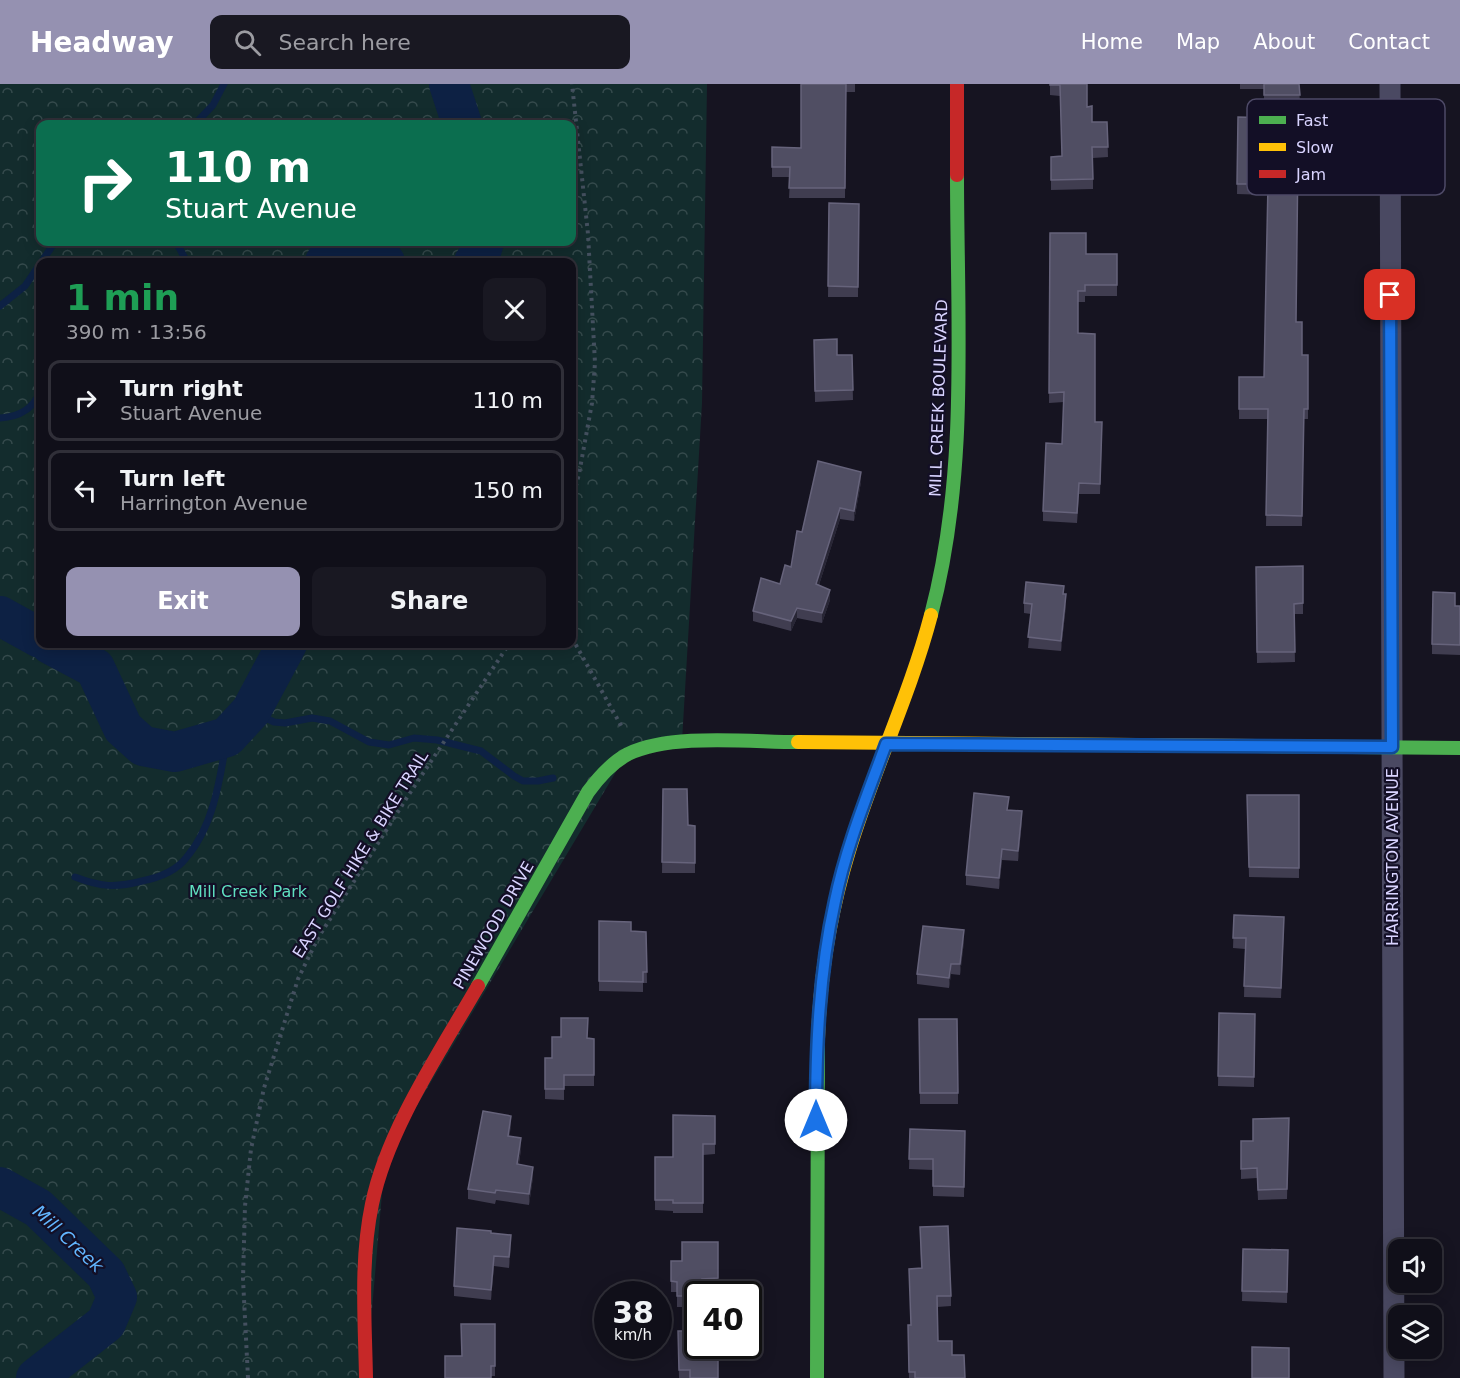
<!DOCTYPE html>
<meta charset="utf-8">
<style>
:root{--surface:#100f19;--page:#191822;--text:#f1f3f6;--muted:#9c9ca2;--line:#302f38;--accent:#9591b1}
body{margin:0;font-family:"DejaVu Sans",sans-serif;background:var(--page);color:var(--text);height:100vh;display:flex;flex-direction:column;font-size:22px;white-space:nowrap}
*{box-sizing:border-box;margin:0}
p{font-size:20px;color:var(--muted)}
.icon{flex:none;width:33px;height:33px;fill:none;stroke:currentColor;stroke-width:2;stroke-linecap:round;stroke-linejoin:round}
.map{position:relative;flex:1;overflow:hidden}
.drawer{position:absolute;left:36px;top:174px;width:540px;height:390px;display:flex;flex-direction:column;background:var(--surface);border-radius:12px;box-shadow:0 3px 15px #0003,0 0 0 2px var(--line)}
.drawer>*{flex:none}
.guide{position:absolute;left:36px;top:36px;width:540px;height:126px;border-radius:12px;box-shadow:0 3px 15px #0003,0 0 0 2px var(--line);background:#0b6e4f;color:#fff;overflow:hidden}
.tools{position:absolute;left:1388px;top:1155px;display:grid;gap:12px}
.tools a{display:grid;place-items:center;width:54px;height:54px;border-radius:12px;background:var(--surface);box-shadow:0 3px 15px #0003,0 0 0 2px var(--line);font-size:30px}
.speed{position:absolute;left:594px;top:1197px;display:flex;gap:12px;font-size:30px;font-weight:700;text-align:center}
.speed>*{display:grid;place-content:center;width:78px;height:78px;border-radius:50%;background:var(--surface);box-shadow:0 3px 15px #0003,0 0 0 2px var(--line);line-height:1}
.speed small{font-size:15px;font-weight:400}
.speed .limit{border:3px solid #111;border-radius:9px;background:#fff;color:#111}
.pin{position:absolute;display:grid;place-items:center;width:51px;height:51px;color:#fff;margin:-26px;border-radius:12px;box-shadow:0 3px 9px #0006}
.me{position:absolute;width:66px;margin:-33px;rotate:0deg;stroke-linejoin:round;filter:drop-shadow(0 0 4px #0008)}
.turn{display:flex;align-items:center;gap:21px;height:126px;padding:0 30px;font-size:27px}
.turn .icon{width:78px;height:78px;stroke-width:2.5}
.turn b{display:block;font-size:42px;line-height:51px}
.round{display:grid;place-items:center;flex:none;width:63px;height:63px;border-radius:12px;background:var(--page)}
.head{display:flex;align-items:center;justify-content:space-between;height:102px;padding:0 30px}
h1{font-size:36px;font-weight:700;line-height:45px;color:#1e9e55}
.action{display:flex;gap:12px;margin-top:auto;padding:12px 30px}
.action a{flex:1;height:69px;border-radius:12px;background:var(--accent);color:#fff;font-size:24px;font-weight:700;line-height:69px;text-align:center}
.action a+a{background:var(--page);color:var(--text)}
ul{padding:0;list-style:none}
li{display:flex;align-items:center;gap:18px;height:81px;margin:0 12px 9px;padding:0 18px;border:3px solid var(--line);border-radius:12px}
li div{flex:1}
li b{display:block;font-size:22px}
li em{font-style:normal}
header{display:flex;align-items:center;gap:36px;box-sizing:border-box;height:84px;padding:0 30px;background:var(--accent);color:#fff}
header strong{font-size:28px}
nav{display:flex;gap:33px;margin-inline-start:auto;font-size:21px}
.search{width:420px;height:54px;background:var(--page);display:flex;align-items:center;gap:15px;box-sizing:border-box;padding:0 21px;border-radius:12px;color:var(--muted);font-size:22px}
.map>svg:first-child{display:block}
.park{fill:url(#park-crowns);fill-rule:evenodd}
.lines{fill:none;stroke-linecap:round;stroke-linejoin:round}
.stream{stroke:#0d2144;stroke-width:7}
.river{stroke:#0d2144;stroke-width:40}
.path{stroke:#44505f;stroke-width:4;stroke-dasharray:3 4.5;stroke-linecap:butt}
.street{stroke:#4a4962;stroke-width:21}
.fast{stroke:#4caf50;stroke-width:14}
.slow{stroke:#ffc107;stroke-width:14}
.jam{stroke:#c62828;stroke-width:14}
.wall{fill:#403d50}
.shaded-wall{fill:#282635}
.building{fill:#504e63;stroke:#66637b;stroke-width:1.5}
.route-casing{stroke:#114b97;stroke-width:15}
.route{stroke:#1a73e8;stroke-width:10}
.labels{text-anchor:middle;stroke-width:4.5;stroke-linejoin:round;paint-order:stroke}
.street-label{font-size:16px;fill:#d9d4ff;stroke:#130f26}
.park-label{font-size:16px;fill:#5fe0c0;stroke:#130f26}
.water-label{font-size:18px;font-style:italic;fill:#62b6ff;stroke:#130f26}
.key{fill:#130f26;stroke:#4e4a67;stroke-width:1.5}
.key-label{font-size:16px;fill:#d9d4ff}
</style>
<header>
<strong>Headway</strong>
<div class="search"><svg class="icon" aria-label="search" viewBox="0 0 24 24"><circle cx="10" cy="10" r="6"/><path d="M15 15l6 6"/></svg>Search here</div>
<nav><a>Home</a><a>Map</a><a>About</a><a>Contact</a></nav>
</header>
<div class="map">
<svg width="1460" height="1294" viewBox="0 0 1460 1294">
<defs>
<pattern id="park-crowns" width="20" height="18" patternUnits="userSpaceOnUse" patternTransform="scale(1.5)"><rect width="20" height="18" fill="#132c2d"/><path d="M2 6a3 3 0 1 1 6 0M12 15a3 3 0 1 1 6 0" fill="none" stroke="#354a4c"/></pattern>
</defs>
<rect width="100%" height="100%" fill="#161421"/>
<path class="park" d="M0 0H707L702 319 682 657 626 671 385 1075 366 1294H0ZM40 40H572V158H40ZM40 178H572V560H40Z"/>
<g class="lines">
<path class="stream" d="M195 40 213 21 224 0
M176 158 187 178
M0 222 25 202 55 158
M0 334C18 333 33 325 40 308
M251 627 274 638 285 639 312 634 330 637 369 658 389 661 414 654 437 656 481 667 514 692 523 697H538L553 694
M75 793C101 803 115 804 142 797 157 794 176 787 186 774 214 741 220 695 227 653"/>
<path class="river" d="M449 0 462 40
M325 178C343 164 366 171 385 178
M474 178 479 174 484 158
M0 532 40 554
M50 560 95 584 123 644 143 662 175 668 227 653 251 627 287 560
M0 1103 38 1124 106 1190 117 1213 106 1239 36 1294"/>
<path class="path" d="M572 417 579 390 592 319 595 279 588 150 572 0
M572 554 623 645
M248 1294 243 1195 245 1122 251 1065 264 1004 298 895 318 854 406 715 509 560"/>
<path class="street" d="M1390 0 1394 1294"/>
<path class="fast" d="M931 531C969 388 957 238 957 91
M1257 662 1460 664
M478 902 588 708C599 693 611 679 628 670 671 649 750 658 798 658
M817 1294 818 955"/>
<path class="slow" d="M798 658 1257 662
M818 955C820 891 830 829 849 767 873 687 910 611 931 531"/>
<path class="jam" d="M957 0V91
M366 1294C365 1236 360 1177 372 1120 387 1046 440 968 478 902"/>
</g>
<path class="wall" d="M801 0H855V8H846L845 114H789L790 93H772V63L801 64Z
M1050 0H1087V23L1092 38H1107L1108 73 1093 74V105L1051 106V73L1062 72 1060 12 1050 11Z
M1240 0H1299L1300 21 1264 22V5H1240Z
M1238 33 1275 69 1296 238 1302 271H1308V335H1304L1302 442H1266L1268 335H1239V293H1264L1268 111 1237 110Z
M829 119 859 120 858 213H828Z
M1050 149 1086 170H1117V212H1085V218H1078V249L1095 338 1102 349 1100 410H1079L1077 439 1043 437V427L1062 360 1064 318 1049 319Z
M814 256 837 271H852L853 316 815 318Z
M861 398 854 437 840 435 819 501 830 516 822 539 797 534 791 547 753 537V527L780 500 791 483Z
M1303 482V530H1294L1295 578 1257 579 1256 483Z
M1064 510 1066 521 1061 567 1028 564 1031 530 1024 529V519Z
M1455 522H1460V571L1432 570V560Z
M663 705 688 741 695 742V789H662Z
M1247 711H1299V794L1249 793Z
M1009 726 1022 737 1018 777 1002 776 999 805 966 801V791Z
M1234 831 1284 843 1281 914 1244 913 1245 865 1233 864Z
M599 837 631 847 646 848 647 899H643V908L599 907Z
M964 857 960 891 951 890 949 904 917 900V890Z
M1219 929 1255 930 1254 1003 1218 1002Z
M919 935 958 1009V1020H920Z
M588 954 594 955V1002H564V1016L545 1015V974H552Z
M715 1032V1070L703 1071V1129H673V1127L655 1126V1073H673Z
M1289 1034 1287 1115 1258 1116 1257 1094 1241 1095V1057H1253Z
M511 1042 509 1052 521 1065 519 1080 533 1093 529 1121 496 1116 495 1120 468 1115V1105Z
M910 1045 965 1047 964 1113 933 1112V1086L909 1085Z
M491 1149 511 1161 509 1184 494 1182 491 1216 454 1212V1202Z
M920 1154 951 1212V1222L937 1223 938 1257 952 1271 965 1294H909L908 1241H911L921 1184Z
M718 1158V1205H702L698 1210V1223H677V1208H671V1177H682Z
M1243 1165 1288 1166 1287 1219 1242 1217Z
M495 1240V1292H491L462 1272Z
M678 1247 718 1294H679Z"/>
<path class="shaded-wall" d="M861 388V398L854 437V427Z
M840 424V435L816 510V500Z
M830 506V516L822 539V529Z
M1066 510V521L1061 567V557Z
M797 524V534L791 547V537Z
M1022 727V737L1018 777V767Z
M1002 765V776L999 805V794Z
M964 846V857L960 891V880Z
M951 880V890L949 904V894Z
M511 1032V1042L508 1062V1052Z
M521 1054V1065L517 1090V1080Z
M533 1083V1093L529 1121V1110Z
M511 1151V1161L509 1184V1173Z
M494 1172V1182L491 1216V1206Z"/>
<path class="building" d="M801 0H846L845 104H789L790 83H772V63L801 64Z
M1050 0H1087V23L1092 22V38H1107L1108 63H1092L1093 95 1051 96V73L1062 72 1060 1H1050Z
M1264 0H1299L1300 11H1264Z
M1238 33 1276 34 1275 69 1298 70 1296 238H1302V271H1308V325H1304L1302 432 1266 431 1268 325H1239V293H1264L1268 100H1237Z
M829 119 859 120 858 203 828 202Z
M1050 149H1086V170H1117V201H1085V207H1078V249L1095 250V338H1102L1100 400 1079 399 1077 429 1043 427 1046 359 1062 360 1064 308 1049 309Z
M837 255V271H852L853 306 815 307 814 256Z
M818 377 861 388 854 427 840 424 816 500 830 506 822 529 797 524 791 537 753 527 761 494 780 500 785 481 791 483 797 447 802 448Z
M1303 482V519L1294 520 1295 568H1257L1256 483Z
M1026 498 1064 502 1063 510H1066L1061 557 1028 553 1032 520 1024 519Z
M1433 508 1455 509V522H1460V561L1432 560Z
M663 705H687L688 741 695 742V779L662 778Z
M974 709 1009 713 1007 726 1022 727 1018 767 1002 765 999 794 966 791Z
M1247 711H1299V784L1249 783Z
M1234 831 1284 833 1281 904 1244 902 1246 854H1233Z
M599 837 631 838V847L646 848 647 888H643V898L599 897Z
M923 842 964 846 960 880H951L949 894 917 890Z
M1219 929 1255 930 1254 993 1218 992Z
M561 934H588L587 954 594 955V991H564V1005H545V974H552V953H561Z
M919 935H957L958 1009H920Z
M483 1027 511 1032 508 1052 521 1054 517 1080 533 1083 529 1110 496 1106 495 1109 468 1105Z
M673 1031 715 1032V1060H703V1119H673V1116H655V1073H673Z
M1289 1034 1287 1105 1258 1106 1257 1084 1241 1085V1057H1253V1035Z
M910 1045 965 1047 964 1103 933 1102V1075H909Z
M948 1142 951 1212H937L938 1257H952V1271H964L965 1294H915V1288H909L908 1241H911L909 1185 922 1184 920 1143Z
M457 1144 491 1147V1149L511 1151 509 1173 494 1172 491 1206 454 1202Z
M682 1158H718V1194L702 1195 703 1210H698V1212H677V1198L671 1197V1177H682Z
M1243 1165 1288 1166 1287 1208 1242 1207Z
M461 1240H495V1282H491V1294H445V1272H462Z
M678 1247H698V1262H718V1294H690V1286H679Z
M1252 1263 1289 1264V1294H1252Z"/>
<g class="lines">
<defs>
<path id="route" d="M816 1036C816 963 819 889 835 817 846 763 867 712 886 660L1392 663 1390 211"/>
</defs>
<use href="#route" class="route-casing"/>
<use href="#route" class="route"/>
</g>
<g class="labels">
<g class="street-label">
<text transform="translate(938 314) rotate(-88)" y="6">MILL CREEK BOULEVARD</text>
<text transform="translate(360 770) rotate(-58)" y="6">EAST GOLF HIKE &amp; BIKE TRAIL</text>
<text transform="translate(1392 773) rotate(-90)" y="6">HARRINGTON AVENUE</text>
<text transform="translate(493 841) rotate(-60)" y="6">PINEWOOD DRIVE</text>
</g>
<g class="park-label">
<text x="248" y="813">Mill Creek Park</text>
</g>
<g class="water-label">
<text transform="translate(68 1155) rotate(43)" y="6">Mill Creek</text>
</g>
</g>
<rect x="1247" y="15" width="198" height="96" rx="9" class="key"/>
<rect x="1259" y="32" width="27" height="8" fill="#4caf50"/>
<rect x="1259" y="59" width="27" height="8" fill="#ffc107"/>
<rect x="1259" y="86" width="27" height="8" fill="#c62828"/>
<g class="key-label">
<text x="1296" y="42">Fast</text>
<text x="1296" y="69">Slow</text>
<text x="1296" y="96">Jam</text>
</g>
</svg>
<div class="tools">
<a><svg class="icon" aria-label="sound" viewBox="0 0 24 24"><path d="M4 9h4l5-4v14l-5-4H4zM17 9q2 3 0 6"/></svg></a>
<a><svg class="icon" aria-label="layers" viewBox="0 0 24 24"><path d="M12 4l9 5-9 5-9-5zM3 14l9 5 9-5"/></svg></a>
</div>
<div class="speed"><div>38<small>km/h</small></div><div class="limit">40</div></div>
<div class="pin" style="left:1390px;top:211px;background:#d93025"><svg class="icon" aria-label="arrive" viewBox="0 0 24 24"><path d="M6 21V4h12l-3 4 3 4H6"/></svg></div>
<svg class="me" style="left:816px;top:1036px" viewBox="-20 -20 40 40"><circle r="19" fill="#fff"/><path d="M0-13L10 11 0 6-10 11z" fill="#1a73e8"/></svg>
<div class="guide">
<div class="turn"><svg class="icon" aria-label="right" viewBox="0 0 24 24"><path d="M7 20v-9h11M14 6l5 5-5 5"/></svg><div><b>110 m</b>Stuart Avenue</div></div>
</div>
<section class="drawer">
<div class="head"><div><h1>1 min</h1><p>390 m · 13:56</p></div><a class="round"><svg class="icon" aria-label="close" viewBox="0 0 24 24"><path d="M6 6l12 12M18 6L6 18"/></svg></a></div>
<ul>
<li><svg class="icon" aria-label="right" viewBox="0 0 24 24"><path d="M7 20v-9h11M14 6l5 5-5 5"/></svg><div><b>Turn right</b><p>Stuart Avenue</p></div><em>110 m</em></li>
<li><svg class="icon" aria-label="left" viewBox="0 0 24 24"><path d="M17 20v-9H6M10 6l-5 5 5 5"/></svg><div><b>Turn left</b><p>Harrington Avenue</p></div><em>150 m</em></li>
</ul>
<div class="action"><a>Exit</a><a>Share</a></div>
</section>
</div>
